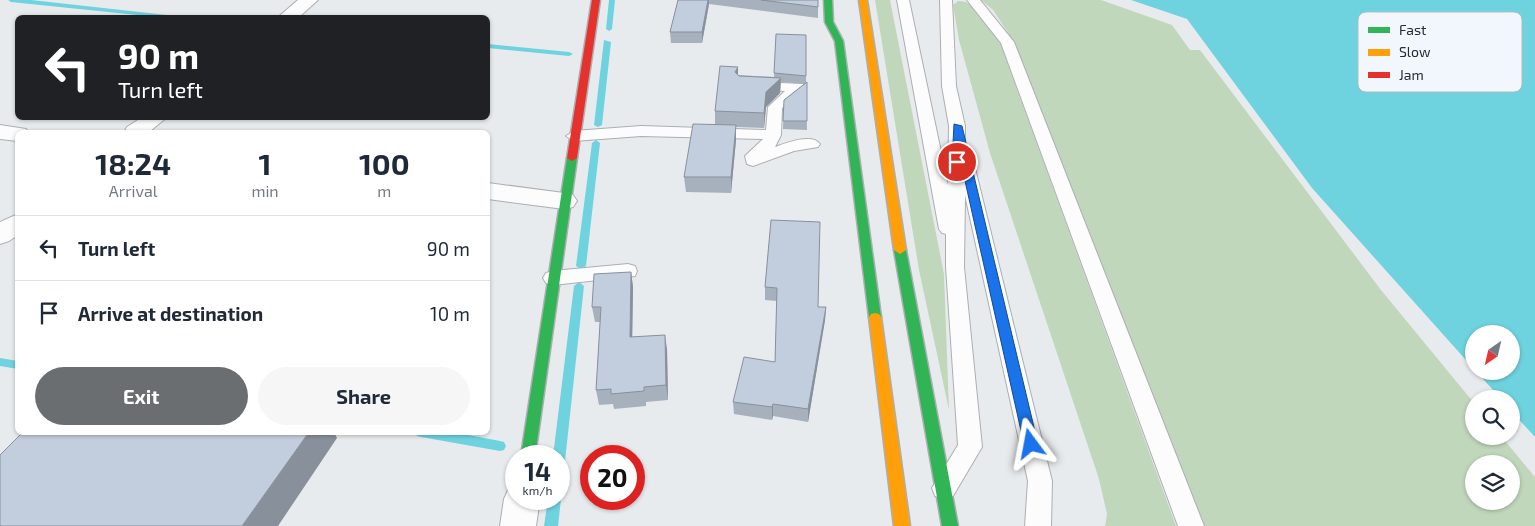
<!DOCTYPE html>
<style>
:root{--surface:#fff;--page:#f6f6f7;--text:#1f2937;--muted:#747a83;--line:#e0e1e3;--accent:#6b6e71}
body{margin:0;font-family:"Exo 2",sans-serif;background:var(--page);color:var(--text);height:100vh;display:flex;flex-direction:column;font-size:19px;white-space:nowrap}
*{box-sizing:border-box;margin:0}
p{font-size:16px;color:var(--muted)}
.icon{flex:none;width:28px;height:28px;fill:none;stroke:currentColor;stroke-width:2;stroke-linecap:round;stroke-linejoin:round}
.map{position:relative;flex:1;overflow:hidden}
.panel{position:absolute;left:15px;top:130px;width:475px;height:305px;display:flex;flex-direction:column;background:var(--surface);border-radius:8px;box-shadow:0 1px 4px #0004}
.panel>*{flex:none}
.guide{position:absolute;left:15px;top:15px;width:475px;height:105px;border-radius:8px;box-shadow:0 1px 4px #0004;background:#202124;color:#fff;overflow:hidden}
.needle{width:32px;rotate:214deg}
.fabs{position:absolute;left:1465px;top:325px;display:grid;gap:10px}
.fabs a{display:grid;place-items:center;width:55px;height:55px;border-radius:50%;background:var(--surface);box-shadow:0 1px 4px #0004;font-size:25px}
.speed{position:absolute;left:505px;top:445px;display:flex;gap:10px;font-size:25px;font-weight:700;text-align:center}
.speed>*{display:grid;place-content:center;width:65px;height:65px;border-radius:50%;background:var(--surface);box-shadow:0 1px 4px #0004;line-height:1}
.speed small{font-size:12px;font-weight:400}
.speed .limit{border:8px solid #d22;background:#fff;color:#111}
.pin{position:absolute;display:grid;place-items:center;width:42px;height:42px;color:#fff;margin:-21px;border:2px solid #fff;border-radius:50%;box-shadow:0 1px 5px #0007}
.me{position:absolute;width:55px;margin:-28px;rotate:347deg;stroke-linejoin:round;filter:drop-shadow(0 0 4px #0008)}
.turn{display:flex;align-items:center;gap:18px;height:105px;padding:0 20px;font-size:22px}
.turn .icon{width:65px;height:65px;stroke-width:2.5}
.turn b{display:block;font-size:35px;line-height:42px}
.eta{display:flex;justify-content:space-evenly;align-items:center;height:85px;text-align:center}
.eta b{font-size:30px;font-weight:700;line-height:35px}
.cta{display:flex;gap:10px;margin-top:auto;padding:10px 20px}
.cta a{flex:1;height:58px;border-radius:30px;background:var(--accent);color:#fff;font-size:20px;font-weight:700;line-height:58px;text-align:center}
.cta a+a{background:var(--page);color:var(--text)}
ul{padding:0;list-style:none}
li{display:flex;align-items:center;gap:15px;height:65px;padding:0 20px;border-top:1px solid var(--line)}
li div{flex:1}
li b{display:block;font-size:19px}
li em{font-style:normal}
.map>svg:first-child{display:block}
.green{fill:#c1d7bb;fill-rule:evenodd}
.water{fill:#6ed3df}
.lines{fill:none;stroke-linecap:round;stroke-linejoin:round}
.stream{fill:#6ed3df;fill-rule:evenodd}
.lane-casing{stroke:#acaeb2;stroke-width:2}
.street-casing{stroke:#acaeb2;stroke-width:2}
.fast-casing{stroke:#acaeb2;stroke-width:3}
.slow-casing{stroke:#acaeb2;stroke-width:3}
.jam-casing{stroke:#acaeb2;stroke-width:3}
.lane{fill:#fcfcfc;fill-rule:evenodd}
.street{fill:#fcfcfc;fill-rule:evenodd}
.fast{fill:#30b455;fill-rule:evenodd}
.slow{fill:#ff9f0a;fill-rule:evenodd}
.jam{fill:#e5322d;fill-rule:evenodd}
.wall{fill:#a7b1be}
.shaded-wall{fill:#88909b}
.building{fill:#c2cedd;stroke:#88909b}
.route{fill:#1a73e8;stroke:#114b97}
.key{fill:#f2f7fe;stroke:#b5babf;stroke-width:1}
.key-label{font-size:14px;fill:#282a2d}
</style>
<div class="map">
<svg width="1535" height="526" viewBox="0 0 1535 526">
<rect width="100%" height="100%" fill="#e8ebee"/>
<path class="green" d="M875 0H890L944 274 949 410 919 270Z
M981 0H1101L1172 25 1190 50H1200L1381 290 1474 403V436H1501L1535 477V526H1203L1014 42 993 10ZM1474 464H1511V501H1474Z
M958 1C980 1 989 26 1000 42L1176 526H1105L1107 514 1099 479 990 153 959 40 953 5Z"/>
<path class="water" d="M1131 0H1535V437L1511 411V399H1501L1476 371H1511V334H1474V369L1312 188 1187 19Z"/>
<g class="lines">
<path class="stream" d="M8 0H31L194 18H166L11 2Z
M609 0H615L612 29 609 31 606 29Z
M604 40 611 42 602 125 598 127 594 125Z
M488 44 569 52 573 54 569 56 488 48Z
M596 140 600 143 586 266 581 269 576 266 592 143Z
M579 282 584 286 565 461 563 465 559 466V456H553L574 286Z
M0 358 18 361V369L0 366Z
M415 432H453L500 441 504 442 506 446 504 450 500 451 421 437 417 436Z
M559 495 561 499 558 526H544L548 499H559Z"/>
<defs>
<path id="lane" d="M897 0H909L948 185 949 126 942 86 940 0H952L956 86 965 126V151L972 156 1052 481 1051 526H1025L1028 481 965 195 964 267 982 447 953 496 944 499 935 496 932 488 958 445 946 267V234L942 233 939 229Z
M967 0H980L1014 42 1204 526H1178L1001 43Z
M755 82 804 84 806 87 804 90 782 108 781 135 775 147C786 143 812 133 820 144L818 147 794 151 753 166 747 164 745 156 763 139 641 136 574 141 566 136 574 131 641 126 766 130 768 107 785 91 750 89 748 86 750 83Z
M628 264 635 266 637 271 635 276 553 285 546 283 543 278 546 273 553 271Z"/>
<path id="street" d="M298 0H318L298 18H277Z
M141 118H166L149 132H124L127 127Z
M0 125 26 129 28 132H18V141L0 139Z
M488 183 564 193 573 195 577 201 573 207 564 209 488 199Z
M18 214V235L9 241 0 244V222Z
M516 485V499H540L536 526H500L504 499 509 488Z"/>
<path id="fast" d="M824 0H832L833 22 843 41 881 317 879 320H871L869 317 835 41 825 22Z
M572 155 577 158 535 456H521L567 158Z
M900 246 906 250 958 526H942L894 250Z"/>
<path id="slow" d="M859 0H867L906 250 900 254 894 250Z
M875 313 879 314 881 317 910 526H894L869 317 871 314Z"/>
<path id="jam" d="M592 0H600L577 158 572 161 567 158Z"/>
</defs>
<use href="#lane" class="lane-casing"/>
<use href="#street" class="street-casing"/>
<use href="#fast" class="fast-casing"/>
<use href="#slow" class="slow-casing"/>
<use href="#jam" class="jam-casing"/>
<use href="#lane" class="lane"/>
<use href="#street" class="street"/>
<use href="#fast" class="fast"/>
<use href="#slow" class="slow"/>
<use href="#jam" class="jam"/>
</g>
<path class="wall" d="M678 0H818V18L709 4 702 43H671L670 32Z
M776 34 806 76 807 130 783 129 784 100 804 84 781 82 780 93 766 107 764 128 736 127V140L731 193 686 192 684 177 715 125V111L738 75 774 77Z
M771 220 818 307H826L825 320 808 422 773 416 772 420 734 414 733 402 775 362 777 301 765 300V287Z
M631 272 633 287 632 337 667 349 668 400 646 402V406L614 409 613 404 599 405 596 390 600 322H595L592 307Z"/>
<path class="shaded-wall" d="M708 0H709V4L702 43V32Z
M738 67V82L735 72Z
M781 78 780 93 766 107 764 128V113L766 92Z
M736 125V140L731 193V177Z
M631 272 633 287 632 352 630 337Z
M826 307 825 320 808 422V409Z
M665 335 667 349 668 400 666 385Z
M773 404V416L772 420V407Z
M309 432H334L337 438 278 526H242Z"/>
<path class="building" d="M678 0H708L702 32H670Z
M761 0H818V7Z
M776 34 806 35V76L774 73Z
M720 66 738 67 735 72 739 76 781 78 766 92 764 113 715 111Z
M807 82V121H783L784 100Z
M693 124 736 125 731 177H684Z
M771 220 820 222 818 307H826L808 409 773 404 772 407 733 402 744 357 775 362 777 288 765 287Z
M631 272 630 337 665 335 666 385 644 387V391L611 394V389L596 390 601 307H592L594 274Z
M23 432H309L242 526H0V455Z"/>
<path class="route" d="M954 124 962 126 1038 444 1036 448H1026L1024 444 961 163 957 164 952 162Z"/>
<rect x="1358" y="12" width="164" height="80" rx="8" class="key"/>
<rect x="1368" y="27" width="22" height="6" fill="#30b455"/>
<rect x="1368" y="49" width="22" height="7" fill="#ff9f0a"/>
<rect x="1368" y="72" width="22" height="6" fill="#e5322d"/>
<g class="key-label">
<text x="1399" y="35">Fast</text>
<text x="1399" y="57">Slow</text>
<text x="1399" y="80">Jam</text>
</g>
</svg>
<div class="fabs">
<a><svg class="needle" viewBox="-14 -14 28 28"><path d="M0-13l5 13h-10z" fill="#e53935"/><path d="M0 13l5-13h-10z" fill="#747a83"/></svg></a>
<a><svg class="icon" aria-label="search" viewBox="0 0 24 24"><circle cx="10" cy="10" r="6"/><path d="M15 15l6 6"/></svg></a>
<a><svg class="icon" aria-label="layers" viewBox="0 0 24 24"><path d="M12 4l9 5-9 5-9-5zM3 14l9 5 9-5"/></svg></a>
</div>
<div class="speed"><div>14<small>km/h</small></div><div class="limit">20</div></div>
<div class="pin" style="left:957px;top:162px;background:#d93025"><svg class="icon" aria-label="arrive" viewBox="0 0 24 24"><path d="M6 21V4h12l-3 4 3 4H6"/></svg></div>
<svg class="me" style="left:1031px;top:444px" viewBox="-20 -20 40 40"><path d="M0-17L14 15 0 8-14 15z" fill="#1a73e8" stroke="#fff" stroke-width="4"/></svg>
<div class="guide">
<div class="turn"><svg class="icon" aria-label="left" viewBox="0 0 24 24"><path d="M17 20v-9H6M10 6l-5 5 5 5"/></svg><div><b>90 m</b>Turn left</div></div>
</div>
<section class="panel">
<div class="eta">
<div><b>18:24</b><p>Arrival</p></div>
<div><b>1</b><p>min</p></div>
<div><b>100</b><p>m</p></div>
</div>
<ul>
<li><svg class="icon" aria-label="left" viewBox="0 0 24 24"><path d="M17 20v-9H6M10 6l-5 5 5 5"/></svg><div><b>Turn left</b></div><em>90 m</em></li>
<li><svg class="icon" aria-label="arrive" viewBox="0 0 24 24"><path d="M6 21V4h12l-3 4 3 4H6"/></svg><div><b>Arrive at destination</b></div><em>10 m</em></li>
</ul>
<div class="cta"><a>Exit</a><a>Share</a></div>
</section>
</div>
